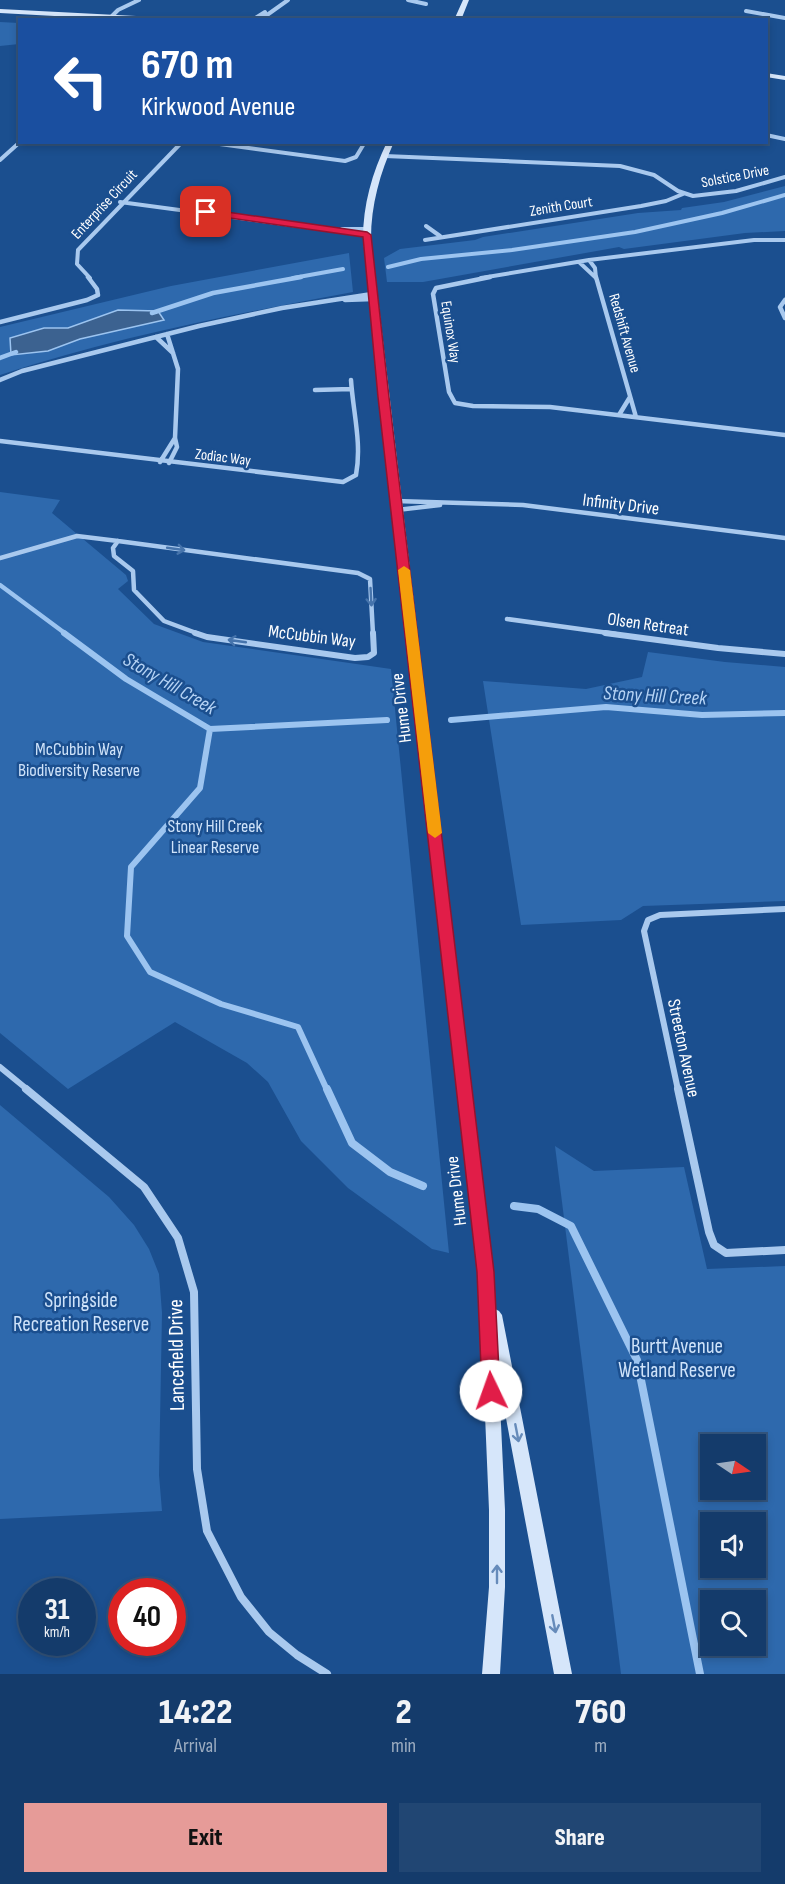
<!DOCTYPE html>
<style>
:root{--surface:#143b6b;--page:#214673;--text:#f1f3f6;--muted:#9dadc1;--line:#33557e;--accent:#e69b98}
body{margin:0;font-family:"Sofia Sans Condensed",sans-serif;background:var(--page);color:var(--text);height:100vh;display:flex;flex-direction:column;font-size:22px;white-space:nowrap}
*{box-sizing:border-box;margin:0}
p{font-size:20px;color:var(--muted)}
.icon{flex:none;width:33px;height:33px;fill:none;stroke:currentColor;stroke-width:2;stroke-linecap:round;stroke-linejoin:round}
.map{position:relative;height:1674px;overflow:hidden}
.details{display:flex;flex-direction:column;background:var(--surface);flex:1}
.details>*{flex:none}
.guide{position:absolute;left:18px;top:18px;width:750px;height:126px;border-radius:0px;box-shadow:0 3px 9px #0003,0 0 0 2px var(--line);background:#1a4fa0;color:#fff;overflow:hidden}
.needle{width:39px;rotate:103deg}
.buttons{position:absolute;left:700px;top:1434px;display:grid;gap:12px}
.buttons a{display:grid;place-items:center;width:66px;height:66px;border-radius:0px;background:var(--surface);box-shadow:0 3px 9px #0003,0 0 0 2px var(--line);font-size:30px}
.speed{position:absolute;left:18px;top:1578px;display:flex;gap:12px;font-size:30px;font-weight:700;text-align:center}
.speed>*{display:grid;place-content:center;width:78px;height:78px;border-radius:50%;background:var(--surface);box-shadow:0 3px 9px #0003,0 0 0 2px var(--line);line-height:1}
.speed small{font-size:15px;font-weight:400}
.speed .limit{border:9px solid #d22;background:#fff;color:#111}
.pin{position:absolute;display:grid;place-items:center;width:51px;height:51px;color:#fff;margin:-26px;border-radius:12px;box-shadow:0 3px 9px #0006}
.me{position:absolute;width:66px;margin:-33px;rotate:357deg;stroke-linejoin:round;filter:drop-shadow(0 0 4px #0008)}
.turn{display:flex;align-items:center;gap:21px;height:126px;padding:0 24px;font-size:27px}
.turn .icon{width:78px;height:78px;stroke-width:2.5}
.turn b{display:block;font-size:42px;line-height:51px}
.eta{display:flex;justify-content:space-evenly;align-items:center;height:102px;text-align:center}
.eta b{font-size:36px;font-weight:800;line-height:42px}
.button{display:flex;gap:12px;margin-top:auto;padding:12px 24px}
.button a{flex:1;height:69px;border-radius:0px;background:var(--accent);color:#111;font-size:24px;font-weight:800;line-height:69px;text-align:center}
.button a+a{background:var(--page);color:var(--text)}
.map>svg:first-child{display:block}
.green{fill:#2e69ad;fill-rule:evenodd}
.water{fill:#3c6290;stroke:#9cc4f0;stroke-width:1.5}
.lines{fill:none;stroke-linecap:round;stroke-linejoin:round}
.stream-far3{stroke:#9cc4f0;stroke-width:4}
.stream-far2{stroke:#9cc4f0;stroke-width:4.5}
.stream-far1{stroke:#9cc4f0;stroke-width:6}
.stream{stroke:#9cc4f0;stroke-width:8}
.street-far3{stroke:#a9c9ee;stroke-width:4}
.street-far2{stroke:#a9c9ee;stroke-width:4.5}
.street-far1{stroke:#a9c9ee;stroke-width:6}
.street{stroke:#a9c9ee;stroke-width:8}
.secondary{fill:#d6e6fa;fill-rule:evenodd}
.oneway{stroke:#4674ac}
.oneway2{stroke:#668bba}
.route{fill:#e11d48;stroke:#92132f;stroke-width:1.5}
.slow{fill:#f59e0b}
.labels{text-anchor:middle;stroke-width:5;stroke-linejoin:round;paint-order:stroke}
.far-street-label{font-size:15px;fill:#fff;stroke:#1b4f8f}
.street-label{font-size:18px;fill:#fff;stroke:#1b4f8f}
.park-label{font-size:18px;fill:#cfe3fa;stroke:#1b4f8f}
.water-label{font-size:20px;font-style:italic;fill:#b5d3f5;stroke:#1b4f8f}
.near-park-label{font-size:21px;fill:#cfe3fa;stroke:#1b4f8f}
.near-street-label{font-size:21px;fill:#fff;stroke:#1b4f8f}
</style>
<div class="map">
<svg width="785" height="1674" viewBox="0 0 785 1674">
<rect width="100%" height="100%" fill="#1b4f8f"/>
<path class="green" d="M0 22 19 23V44L0 46Z
M785 186V231L745 233 624 249 619 247 423 282H387L384 258 400 249 475 240 483 237 638 213 681 210 682 208 724 202Z
M349 253 353 292C235 314 115 337 0 375V327L171 286Z
M0 492 60 500 52 513 126 575 128 581 118 589 154 624 203 642 391 669 449 1253 432 1249 348 1188 301 1141 268 1082 247 1063 175 1022 68 1089 0 1033Z
M648 652 725 662 785 667V901L643 906 621 920 521 925 483 681 586 689 642 677Z
M0 1105 109 1197 134 1225 149 1249 159 1274 162 1313 159 1475 162 1511 0 1519Z
M555 1146 594 1171 684 1167 707 1269 785 1266V1674H621ZM711 1444H756V1490H711ZM711 1522H756V1568H711ZM711 1600H756V1646H711Z"/>
<path class="water" d="M118 310 158 311 164 320 80 339 48 351 11 355 10 338 44 328H68Z"/>
<g class="lines">
<path class="stream-far3" d="M388 267 421 259 512 250 635 232 722 213 785 195
M293 278 343 269"/>
<path class="stream-far2" d="M152 313 213 293 301 277
M0 358 16 352
M0 585 66 634"/>
<path class="stream-far1" d="M64 633 126 679 210 729 387 720
M451 720 606 707 702 715 785 713
M210 729 200 788 131 867 127 936 150 972 221 1004 298 1027 327 1090"/>
<path class="stream" d="M327 1089 352 1143 390 1172 423 1186
M514 1206 538 1209 571 1226 637 1360 700 1674"/>
<path class="street-far3" d="M408 0 426 4
M746 11 785 18
M112 20 111 17 118 10 139 0
M252 20 265 12
M260 20 288 0
M766 135 785 139
M205 142 345 161 356 157 365 142
M385 156 620 166 654 175 678 191 693 196 736 191 785 177
M0 160 20 142
M120 202 367 235
M426 226 440 236
M342 229H367
M425 240 641 206 666 201 683 194
M589 260 595 268 596 278
M579 262 595 277
M90 278 77 264 78 250 182 142
M481 278 589 260 754 240H785"/>
<path class="street-far2" d="M490 277 436 288 433 294 449 392 455 403 473 406 550 407 785 435
M596 277 636 417
M345 300 373 299
M785 300 780 307 785 318
M0 322 87 300 98 295 97 289 88 277
M167 334 178 369 175 438 177 447 169 463
M156 337 173 353
M0 380 22 371 199 326 282 308 372 294
M315 390 351 389
M619 415 630 397
M0 441 343 482 356 475C362 443 353 412 351 380
M160 462 175 438
M396 501 523 505 785 538
M397 510 440 505
M118 541 358 573 370 579 373 634
M118 541 113 548 114 556 133 571 134 590 164 621 199 634
M0 558 77 536 118 541
M507 619 616 634"/>
<path class="street-far1" d="M195 633 207 637 355 658 368 657 374 653 373 633
M605 633 718 648 785 654
M0 1067 28 1090
M678 1090 644 931 648 920 660 915 785 909"/>
<path class="street" d="M26 1089 144 1187 178 1238 194 1292 197 1469 207 1531 241 1597 269 1632 297 1655 327 1674
M678 1089 709 1232 714 1245 726 1253 785 1250"/>
<path class="secondary" d="M463 0H469L461 20H454Z
M0 9 175 18 178 20H127L0 13Z
M766 73 785 76V80L766 77Z
M387 142H394C380 173 371 205 371 239L493 1272 495 1309 499 1311 502 1315 572 1674H554L499 1381 505 1510V1587L500 1674H482L489 1587V1510L479 1272 363 239C363 205 372 173 387 142Z"/>
</g>
<defs><path id="oneway-shaft" d="M-6 0H5M1.5-3L5.5 0L1.5 3" fill="none" stroke-width="1.6" stroke-linecap="round" stroke-linejoin="round" transform="scale(1.5)"/></defs>
<g class="oneway">
<use href="#oneway-shaft" transform="translate(176 549) rotate(8)"/>
<use href="#oneway-shaft" transform="translate(371 597) rotate(87)"/>
<use href="#oneway-shaft" transform="translate(237 641) rotate(-172)"/>
</g>
<g class="oneway2">
<use href="#oneway-shaft" transform="translate(517 1433) rotate(79)"/>
<use href="#oneway-shaft" transform="translate(497 1574) rotate(-90)"/>
<use href="#oneway-shaft" transform="translate(554 1624) rotate(79)"/>
</g>
<path class="route" d="M206 209 367 232 371 235 389 397 494 1272 500 1391 497 1397 491 1399 485 1397 482 1391 477 1272 378 397 363 237 202 214 201 212Z"/>
<path class="slow" d="M404 566 410 570 442 833 435 838 428 833 398 570Z"/>
<g class="labels">
<g class="far-street-label">
<text transform="translate(735 176) rotate(-11)" y="5">Solstice Drive</text>
<text transform="translate(104 204) rotate(-47)" y="5">Enterprise Circuit</text>
<text transform="translate(561 206) rotate(-9)" y="5">Zenith Court</text>
<text transform="translate(451 332) rotate(81)" y="5">Equinox Way</text>
<text transform="translate(625 333) rotate(74)" y="5">Redshift Avenue</text>
<text transform="translate(223 457) rotate(7)" y="5">Zodiac Way</text>
</g>
<g class="street-label">
<text transform="translate(621 504) rotate(7)" y="6">Infinity Drive</text>
<text transform="translate(648 624) rotate(8)" y="6">Olsen Retreat</text>
<text transform="translate(312 636) rotate(7)" y="6">McCubbin Way</text>
<text transform="translate(401 708) rotate(-97)" y="6">Hume Drive</text>
<text transform="translate(684 1048) rotate(78)" y="6">Streeton Avenue</text>
<text transform="translate(456 1191) rotate(-97)" y="6">Hume Drive</text>
</g>
<g class="park-label">
<text x="79" y="755">McCubbin Way<tspan x="79" dy="21">Biodiversity Reserve</tspan></text>
<text x="215" y="832">Stony Hill Creek<tspan x="215" dy="21">Linear Reserve</tspan></text>
</g>
<g class="water-label">
<text transform="translate(170 683) rotate(30)" y="7">Stony Hill Creek</text>
<text transform="translate(655 695) rotate(3)" y="7">Stony Hill Creek</text>
</g>
<g class="near-park-label">
<text x="81" y="1307">Springside<tspan x="81" dy="24">Recreation Reserve</tspan></text>
<text x="677" y="1353">Burtt Avenue<tspan x="677" dy="24">Wetland Reserve</tspan></text>
</g>
<g class="near-street-label">
<text transform="translate(176 1355) rotate(-91)" y="7">Lancefield Drive</text>
</g>
</g>
</svg>
<div class="buttons">
<a><svg class="needle" viewBox="-14 -14 28 28"><path d="M0-13l5 13h-10z" fill="#e53935"/><path d="M0 13l5-13h-10z" fill="#9dadc1"/></svg></a>
<a><svg class="icon" aria-label="sound" viewBox="0 0 24 24"><path d="M4 9h4l5-4v14l-5-4H4zM17 9q2 3 0 6"/></svg></a>
<a><svg class="icon" aria-label="search" viewBox="0 0 24 24"><circle cx="10" cy="10" r="6"/><path d="M15 15l6 6"/></svg></a>
</div>
<div class="speed"><div>31<small>km/h</small></div><div class="limit">40</div></div>
<div class="pin" style="left:206px;top:212px;background:#d93025"><svg class="icon" aria-label="arrive" viewBox="0 0 24 24"><path d="M6 21V4h12l-3 4 3 4H6"/></svg></div>
<svg class="me" style="left:491px;top:1391px" viewBox="-20 -20 40 40"><circle r="19" fill="#fff"/><path d="M0-13L10 11 0 6-10 11z" fill="#e11d48"/></svg>
<div class="guide">
<div class="turn"><svg class="icon" aria-label="left" viewBox="0 0 24 24"><path d="M17 20v-9H6M10 6l-5 5 5 5"/></svg><div><b>670 m</b>Kirkwood Avenue</div></div>
</div>
</div>
<section class="details">
<div class="eta">
<div><b>14:22</b><p>Arrival</p></div>
<div><b>2</b><p>min</p></div>
<div><b>760</b><p>m</p></div>
</div>
<div class="button"><a>Exit</a><a>Share</a></div>
</section>
